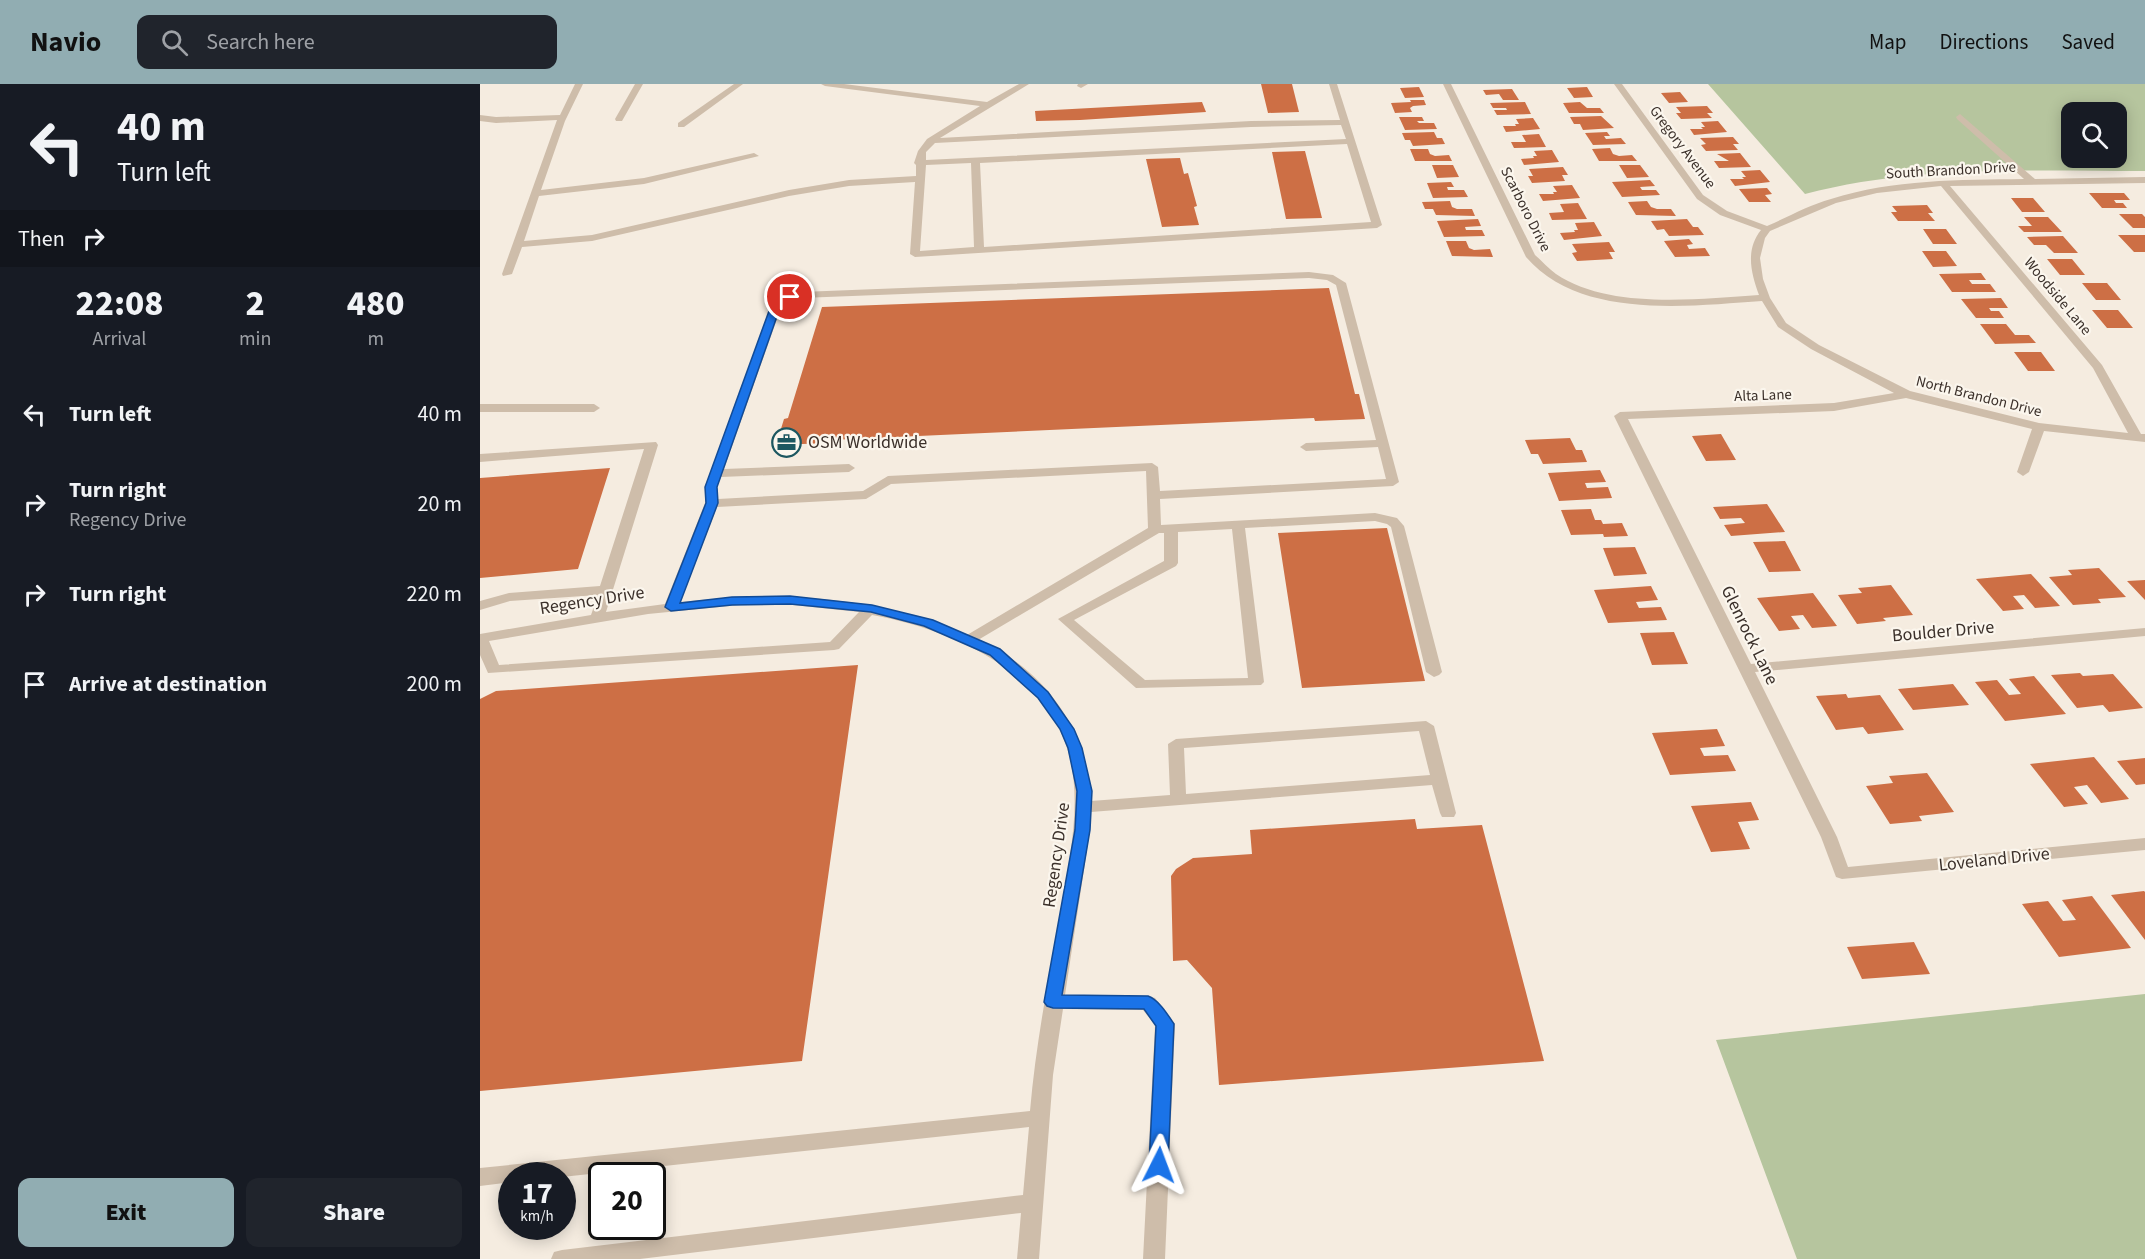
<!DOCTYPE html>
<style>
:root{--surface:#171b24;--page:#20242c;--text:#f1f3f6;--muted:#9ea1a6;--accent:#91adb2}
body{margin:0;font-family:"Source Sans 3",sans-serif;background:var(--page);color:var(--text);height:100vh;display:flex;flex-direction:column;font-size:22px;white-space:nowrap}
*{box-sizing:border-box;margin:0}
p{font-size:20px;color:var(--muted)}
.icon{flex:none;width:33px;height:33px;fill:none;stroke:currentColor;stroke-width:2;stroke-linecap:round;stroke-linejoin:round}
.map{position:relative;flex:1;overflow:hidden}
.drawer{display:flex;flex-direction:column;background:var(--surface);width:480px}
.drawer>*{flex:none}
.guide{background:#171b24;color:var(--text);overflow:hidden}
.buttons{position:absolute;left:1581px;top:18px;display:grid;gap:12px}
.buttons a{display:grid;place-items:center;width:66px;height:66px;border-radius:12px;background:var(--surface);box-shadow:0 3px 15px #0003;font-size:30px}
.speed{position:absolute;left:18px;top:1078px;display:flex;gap:12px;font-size:30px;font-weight:700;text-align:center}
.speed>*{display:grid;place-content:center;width:78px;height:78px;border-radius:50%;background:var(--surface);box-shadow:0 3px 15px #0003;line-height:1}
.speed small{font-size:15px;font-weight:400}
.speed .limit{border:3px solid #111;border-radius:9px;background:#fff;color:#111}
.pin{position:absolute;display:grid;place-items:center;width:51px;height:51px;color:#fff;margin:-26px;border:3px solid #fff;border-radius:50%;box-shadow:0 2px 6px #0007}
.me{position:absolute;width:66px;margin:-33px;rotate:3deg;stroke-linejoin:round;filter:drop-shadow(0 0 4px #0008)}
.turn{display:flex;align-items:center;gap:21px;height:126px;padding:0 18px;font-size:27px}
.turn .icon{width:78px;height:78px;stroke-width:2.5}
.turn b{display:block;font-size:42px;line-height:51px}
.then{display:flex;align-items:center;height:57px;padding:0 18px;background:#0003;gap:12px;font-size:22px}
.eta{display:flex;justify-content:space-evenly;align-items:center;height:102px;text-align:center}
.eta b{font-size:36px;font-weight:800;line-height:42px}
.action{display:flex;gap:12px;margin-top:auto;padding:12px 18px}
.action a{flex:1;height:69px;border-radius:12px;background:var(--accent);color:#111;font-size:24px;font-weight:800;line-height:69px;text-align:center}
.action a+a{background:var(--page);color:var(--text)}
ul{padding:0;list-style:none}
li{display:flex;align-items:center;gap:18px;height:90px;padding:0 18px}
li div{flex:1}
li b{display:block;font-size:22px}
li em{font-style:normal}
header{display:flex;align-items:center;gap:36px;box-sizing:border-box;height:84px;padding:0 30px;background:var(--accent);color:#111}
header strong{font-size:28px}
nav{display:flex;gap:33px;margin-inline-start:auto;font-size:21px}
.search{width:420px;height:54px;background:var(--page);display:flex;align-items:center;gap:15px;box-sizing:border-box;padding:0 21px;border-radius:12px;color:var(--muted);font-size:22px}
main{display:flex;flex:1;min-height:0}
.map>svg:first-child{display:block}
.green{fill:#b6c59e;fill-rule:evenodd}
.building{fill:#cd6f45}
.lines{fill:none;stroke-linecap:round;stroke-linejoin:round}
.minor{fill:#cebdaa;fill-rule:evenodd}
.route{fill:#1a73e8;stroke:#114b97;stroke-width:1.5}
.labels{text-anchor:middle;stroke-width:4.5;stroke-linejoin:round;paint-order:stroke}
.far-street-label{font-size:15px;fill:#3b302a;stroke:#fbf6ed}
.poi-label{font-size:18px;fill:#3b302a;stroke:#fbf6ed;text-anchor:start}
.street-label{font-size:18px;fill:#3b302a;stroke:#fbf6ed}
</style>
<header>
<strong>Navio</strong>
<div class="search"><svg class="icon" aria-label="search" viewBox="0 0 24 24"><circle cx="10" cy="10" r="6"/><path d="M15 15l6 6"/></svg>Search here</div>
<nav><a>Map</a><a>Directions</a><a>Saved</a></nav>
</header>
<main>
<section class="drawer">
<div class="guide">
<div class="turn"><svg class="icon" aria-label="left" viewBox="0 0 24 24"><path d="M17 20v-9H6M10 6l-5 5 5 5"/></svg><div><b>40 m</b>Turn left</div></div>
<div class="then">Then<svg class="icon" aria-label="right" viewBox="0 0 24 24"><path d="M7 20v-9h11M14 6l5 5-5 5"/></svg></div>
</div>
<div class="eta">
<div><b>22:08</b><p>Arrival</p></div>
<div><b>2</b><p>min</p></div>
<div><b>480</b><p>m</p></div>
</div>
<ul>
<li><svg class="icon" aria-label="left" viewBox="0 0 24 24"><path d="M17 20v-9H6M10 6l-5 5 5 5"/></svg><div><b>Turn left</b></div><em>40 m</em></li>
<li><svg class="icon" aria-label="right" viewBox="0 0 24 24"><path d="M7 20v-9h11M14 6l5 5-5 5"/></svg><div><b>Turn right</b><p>Regency Drive</p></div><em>20 m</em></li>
<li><svg class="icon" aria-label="right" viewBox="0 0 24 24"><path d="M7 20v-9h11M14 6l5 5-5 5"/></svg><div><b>Turn right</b></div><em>220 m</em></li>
<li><svg class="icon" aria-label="arrive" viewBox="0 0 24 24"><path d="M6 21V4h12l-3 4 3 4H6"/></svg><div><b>Arrive at destination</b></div><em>200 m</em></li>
</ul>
<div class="action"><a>Exit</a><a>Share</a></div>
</section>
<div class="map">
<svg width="1665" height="1175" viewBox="0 0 1665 1175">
<rect width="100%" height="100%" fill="#f5ece0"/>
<path class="green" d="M1228 0H1665V87C1552 87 1435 81 1325 110ZM1592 28H1636V74H1592Z
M1665 910V1175H1317L1236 956Z"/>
<path class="building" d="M781 0H812L819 28 788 29Z
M939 3 944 13 925 14 920 4Z
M1107 3 1113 13 1094 14 1087 4Z
M1032 5 1039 16H1023L1019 10 1006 11 1003 6Z
M1200 8 1208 18 1189 19 1181 9Z
M930 16H944L946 21 933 22 930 24 932 28 915 29 911 19 931 18Z
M722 18 726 28 600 36 556 37 555 27Z
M1045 18 1051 30 1017 31 1014 26H1027L1026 24H1013L1010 19Z
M1100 18 1107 24H1120L1124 29H1089L1083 19Z
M1227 22 1233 29H1227L1232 34 1201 35 1196 29H1201L1196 23Z
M1121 32 1134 44 1103 46 1100 40H1094L1090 33Z
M919 33H942L944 37H937L939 39H954L957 45 925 46Z
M1053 34 1060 45 1026 48 1023 42H1036L1035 40H1039L1036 35Z
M1238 37 1247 48 1214 51 1210 45H1223L1221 43H1225L1221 38Z
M954 48 957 54H962L965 60 933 62 930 56H925L922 49Z
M1127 48 1130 52H1124L1126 55 1141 54 1146 60 1113 61 1105 49Z
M1059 50 1066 63 1034 64 1031 58H1046L1042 51Z
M1253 53 1259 60H1253L1258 66 1226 67 1221 61 1226 60 1220 54Z
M1130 64 1133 70 1139 72 1152 71 1157 77H1119L1112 65Z
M930 65H948L950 70 955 72 969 71 972 77H935Z
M1072 66 1079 78 1044 81 1041 75 1054 74 1053 72H1057L1054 67Z
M825 67 842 134 806 135 792 68Z
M1260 69 1271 83 1239 84 1234 77H1249L1237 70Z
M700 74 704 90 708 89 717 122 714 123 719 141 682 143 666 75Z
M952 81H973L979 93 957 94Z
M1139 81H1160L1169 93 1147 94Z
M1083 83 1088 91H1082L1085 97 1052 99 1048 92H1053L1049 85Z
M1280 86 1290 98 1255 102 1250 95H1264L1262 93H1266L1261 87Z
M1170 96 1175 102 1160 103 1162 106H1176L1180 111 1142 113 1132 98Z
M971 98 974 103H967L968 106H984L988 113 953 114 947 99Z
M1092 101 1100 114 1063 117 1059 110H1074L1073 108H1077L1073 102Z
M1287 104 1292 110 1285 111 1291 118H1269L1259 105Z
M1609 109H1644L1650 116H1634L1636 119H1643L1647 124H1622Z
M1531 114H1553L1565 128H1542Z
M970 117 972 123 977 125H992L995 132 956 131 953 125H945L942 118Z
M1167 117 1171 123 1177 125H1191L1196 132 1156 131 1148 118Z
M1098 119 1107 135 1072 136 1069 129 1084 128 1080 120Z
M1447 121 1453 129H1448L1455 137H1418L1411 128H1417L1412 122Z
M1639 130H1662L1665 133V144H1653Z
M1544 133H1568L1582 148H1544L1538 142H1552Z
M998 135 1001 142 985 143 986 146H1002L1005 152 964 153 957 137Z
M1207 135 1213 143H1218L1224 151 1189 152 1184 145 1177 146 1171 137Z
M1114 138 1122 152 1084 156 1080 149 1095 148 1094 146H1098L1095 139Z
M1443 145H1466L1477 160H1453Z
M1638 151H1665V168H1654Z
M1583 152 1598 169H1574L1566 161H1554L1547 153Z
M1209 155 1213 160 1207 161 1209 165 1225 164 1230 172 1195 173 1184 157Z
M966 157H986L989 164 994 166 1010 165 1013 173 972 172Z
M1129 158 1135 168H1129L1133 175 1097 177 1092 169 1097 168 1092 160Z
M1442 167H1466L1477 182 1453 183Z
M1567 175H1592L1605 191H1580Z
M1501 189 1506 196H1489L1492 200H1510L1516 208H1472L1459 190Z
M1602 199H1627L1641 216H1616Z
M849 204 875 310H879L885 335 835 337 834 334 350 356 349 359 296 361 304 335 308 334 342 223Z
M1521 214 1528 224H1509L1511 227H1519L1524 234H1496L1481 215Z
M1612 226H1638L1653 244H1627Z
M1500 240H1526L1535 251H1549L1556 259 1515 260Z
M1534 268H1561L1575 287H1548Z
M1241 350 1256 376 1226 377 1212 352Z
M1090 354 1096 366H1102L1107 378 1063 380 1058 370H1051L1045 356Z
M130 384 98 485 0 494V394Z
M1120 386 1126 398 1105 399 1107 404 1128 403 1132 414 1079 417 1068 389Z
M1287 420 1305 448 1251 452 1244 441 1265 439 1261 434 1240 435 1233 423Z
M1111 425 1115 436H1121L1123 440 1142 439 1148 452 1124 453 1123 450 1091 451 1081 426Z
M907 444 945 597 822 604 798 449Z
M1305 457 1321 487 1289 488 1273 458Z
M1155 463 1167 490 1134 492 1123 464Z
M1619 484 1646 513 1618 515 1621 519 1593 521 1569 493 1592 491 1588 486Z
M1551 490 1580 522 1555 524 1544 511 1533 512 1544 525 1523 527 1496 495Z
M1665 496V516L1647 497Z
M1411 501 1433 531 1403 534 1406 537 1377 540 1358 511 1382 509 1378 504Z
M1171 502 1178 516 1156 518 1159 524 1181 523 1187 536 1128 539 1114 506Z
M1333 509 1357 542 1332 544 1323 531 1311 532 1320 545 1299 547 1277 514Z
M1194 548 1208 580 1172 581 1160 549Z
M378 581 322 977 0 1007V615L16 607Z
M1600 589 1603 592 1633 590 1663 624 1629 628 1623 621 1597 624 1571 591Z
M1554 592 1586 630 1525 637 1495 598 1517 596 1529 611 1541 610 1529 595Z
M1473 600 1489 621 1433 626 1418 605Z
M1366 610 1368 614 1400 611 1424 646 1388 650 1383 643 1356 646 1336 612Z
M1237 645 1245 662 1220 664 1224 672 1248 671 1256 687 1190 691 1172 649Z
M1614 673 1649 715 1621 719 1607 701 1594 703 1608 720 1584 723 1550 680Z
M1665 674V700L1656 701 1637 677Z
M1447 689 1474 728 1439 732 1442 737 1410 740 1386 702 1413 699 1409 692Z
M1271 718 1279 736 1258 738 1270 765 1231 768 1211 722Z
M935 735 937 745 1002 741 1064 977 739 1001 732 904 707 876 693 877 691 792 696 785 713 774 772 770 770 746Z
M1664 807 1665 808V856L1631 811Z
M1612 812 1651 864 1579 873 1542 820 1568 817 1583 837 1596 836 1582 816Z
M1434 858 1450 890 1382 895 1367 863Z"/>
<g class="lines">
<path class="minor" d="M95 0H103L85 37 61 106 164 94 274 69 279 72 164 100 59 112 44 157 112 151 309 106 369 96 436 92V81L434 79 438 67 447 55 500 22 345 2 341 0H364L507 18 539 0H549L460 54 771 37 860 36 849 0H857L902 141 897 144 435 173 430 170 435 98 369 102 309 112 112 157 42 163 32 190 23 192 22 190 77 36 16 39 0 37V31L16 33 80 31ZM861 41 866 55 446 76V68L455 59 771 43ZM867 60 891 138 504 163 500 79ZM491 79 494 163 440 167 446 81Z
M155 0H163L142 37H136L135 35Z
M254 0H263L204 43H198V39Z
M598 0H608L601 4 597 2Z
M963 0H971L1055 171C1062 177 1069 185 1076 190 1130 226 1217 215 1279 211 1271 189 1265 166 1281 146L1240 131 1217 115 1134 0H1142L1223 111 1247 127 1287 142C1308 133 1329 121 1351 115 1414 95 1479 96 1544 95L1477 35 1476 33 1480 30 1555 95 1665 93V99L1470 102 1622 281 1661 350H1665V358L1564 347 1549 388 1543 392 1537 388 1552 345 1426 314 1354 327 1148 335 1271 580 1665 544V552L1275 588 1357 753 1368 783 1665 754V766L1362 795 1356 793 1341 753 1134 332 1140 328 1354 319 1414 309 1331 265 1298 243 1282 217C1208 222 1100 236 1046 173ZM1461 102 1613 284 1648 349 1559 339 1430 307 1339 261 1306 239 1290 214 1283 195 1280 174 1285 154 1290 147 1356 119 1397 109Z
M829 188 853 191 866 199 919 398 913 402 680 415 681 441 895 429 917 434 924 442 962 588 959 591 954 593 946 588 911 443 907 440 895 437 765 444 784 598 781 601 656 604 578 535 684 477V449H679L498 556C564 585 608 645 611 717L690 711 688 660 696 655 946 637 954 642 976 729 974 733H962L960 729 952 701 611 728 610 746 585 911 668 912 675 914 695 940 685 1175H663L675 941 663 926 583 925 573 991 559 1175H537L541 1129 160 1175H71L74 1168 82 1166 543 1111 549 1043 82 1093 32 1092V1098L0 1102V1084L550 1027C556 958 569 893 581 825 589 774 603 719 588 667 563 585 470 545 392 531L359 565 354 566 8 589 0 571V550L111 531 118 511 30 517 0 526V517L29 509 120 502 164 365 0 378V370L176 358 178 361 126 528 185 520 225 419V403L294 214 321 208ZM829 194 847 196 856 201 896 356 826 359 820 363 826 367 898 363 906 395 680 407 678 383 672 379 408 392 383 407 238 415 237 403 241 393 369 388 375 384 369 380 244 385 303 218 321 214ZM666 387 668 444 487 551C396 511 298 507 200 518L237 423 386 415 411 400ZM752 445 768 594 665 596 594 536 696 482 698 479V448ZM270 520 313 521 379 528 350 558 19 581 9 557 168 530ZM939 647 950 691 706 710 704 664Z
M0 320H114L120 324 114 328H0Z"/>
</g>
<path class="route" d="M306 211 314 213 302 218 237 403 238 419 200 519 252 513 310 512 392 521 453 536 520 565 568 608 594 645 602 664 612 707 610 746 582 911 668 912C679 916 688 931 694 940L688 1081 685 1086 679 1089 672 1086 669 1081 676 942 664 925 573 924 567 922 564 918 595 746 597 707 588 664 580 645 558 614 510 571 444 542 391 528 310 520 252 521 191 527 185 523 226 419 225 403 293 216Z"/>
<defs>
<symbol id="office-ring" viewBox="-11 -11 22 22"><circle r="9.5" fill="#fbf6ed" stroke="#1c5760" stroke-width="1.5"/><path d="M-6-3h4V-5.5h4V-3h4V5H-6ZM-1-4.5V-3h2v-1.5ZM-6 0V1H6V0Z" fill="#1c5760"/></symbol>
</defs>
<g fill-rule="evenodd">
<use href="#office-ring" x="290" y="342" width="33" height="33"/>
</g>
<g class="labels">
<g class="far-street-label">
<text transform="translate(1203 63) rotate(53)" y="5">Gregory Avenue</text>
<text transform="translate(1471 86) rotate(-3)" y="5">South Brandon Drive</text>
<text transform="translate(1046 125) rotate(63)" y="5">Scarboro Drive</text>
<text transform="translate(1578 212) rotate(50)" y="5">Woodside Lane</text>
<text transform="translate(1283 311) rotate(-2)" y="5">Alta Lane</text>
<text transform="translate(1499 312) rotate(14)" y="5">North Brandon Drive</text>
</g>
<g class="poi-label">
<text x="328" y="364">OSM Worldwide</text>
</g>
<g class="street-label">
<text transform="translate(112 516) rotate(-9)" y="6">Regency Drive</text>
<text transform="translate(1463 547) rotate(-5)" y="6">Boulder Drive</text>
<text transform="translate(1270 551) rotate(64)" y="6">Glenrock Lane</text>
<text transform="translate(576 771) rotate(-82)" y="6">Regency Drive</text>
<text transform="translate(1514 775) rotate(-6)" y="6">Loveland Drive</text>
</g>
</g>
</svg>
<div class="buttons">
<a><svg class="icon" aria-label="search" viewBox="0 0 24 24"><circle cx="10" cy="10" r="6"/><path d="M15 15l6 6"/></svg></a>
</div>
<div class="speed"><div>17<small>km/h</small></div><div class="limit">20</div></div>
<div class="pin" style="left:310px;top:213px;background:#d93025"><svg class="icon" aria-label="arrive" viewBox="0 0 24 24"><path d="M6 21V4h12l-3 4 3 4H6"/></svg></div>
<svg class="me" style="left:679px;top:1081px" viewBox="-20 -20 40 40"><path d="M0-17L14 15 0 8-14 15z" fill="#1a73e8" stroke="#fff" stroke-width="4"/></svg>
</div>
</main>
